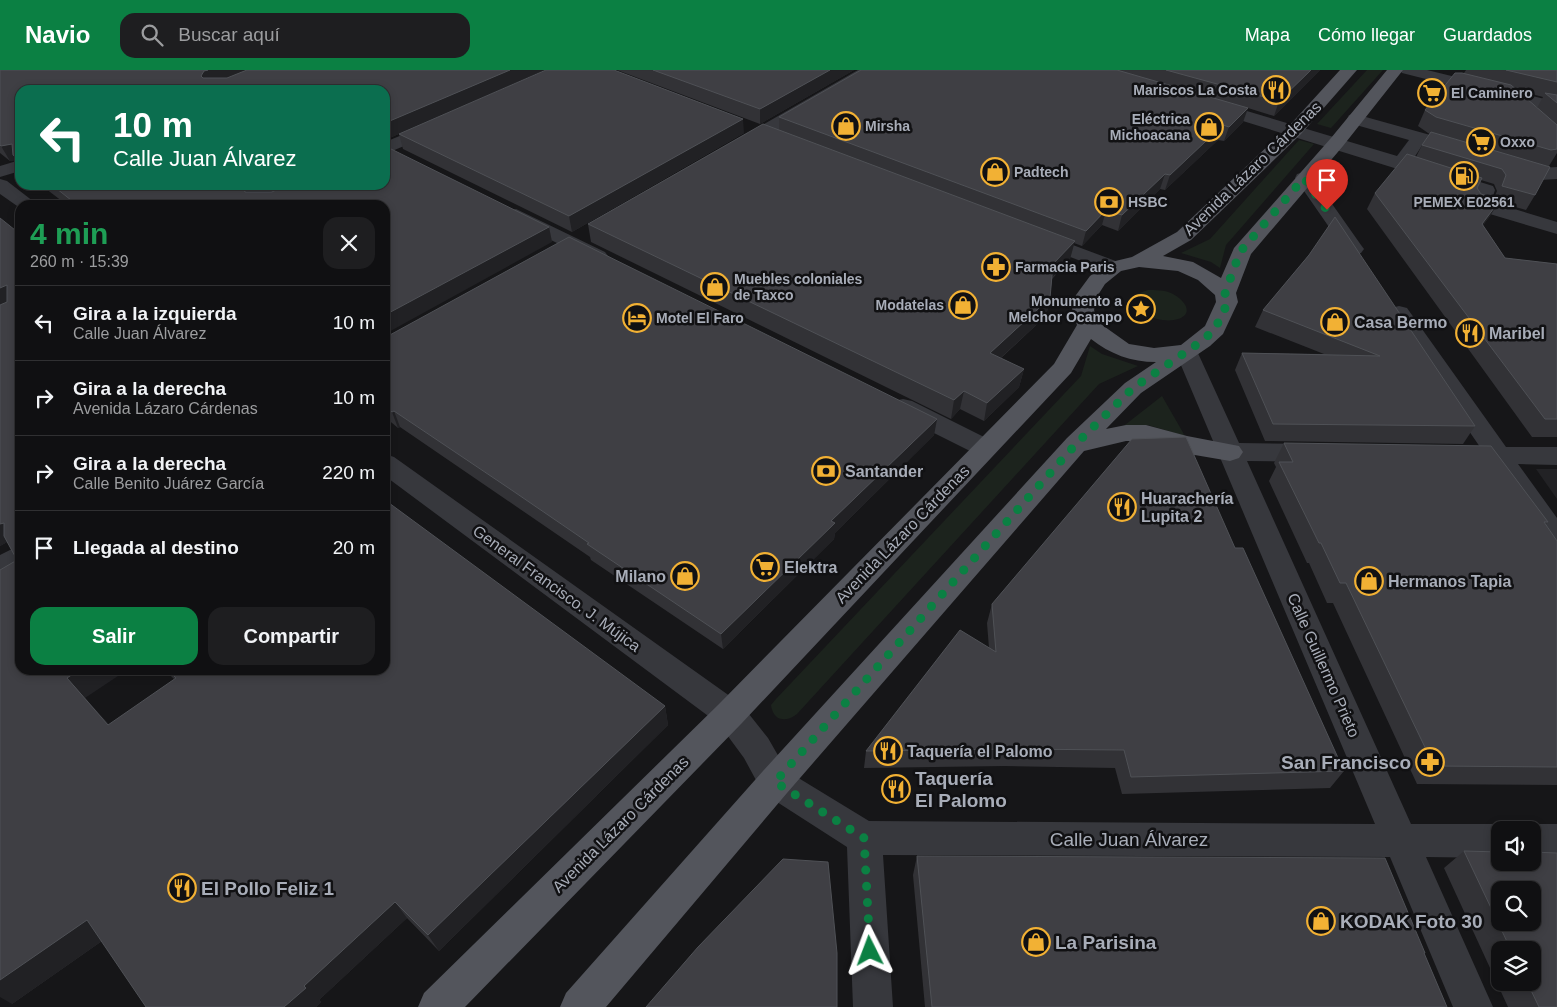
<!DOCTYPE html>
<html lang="es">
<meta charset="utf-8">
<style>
:root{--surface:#101012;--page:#1e1e20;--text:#f1f3f6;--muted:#9c9d9f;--line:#303032;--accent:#0b8043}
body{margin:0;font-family:Helvetica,sans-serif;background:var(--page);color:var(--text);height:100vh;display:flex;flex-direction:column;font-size:19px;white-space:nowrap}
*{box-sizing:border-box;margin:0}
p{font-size:16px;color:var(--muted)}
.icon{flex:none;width:28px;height:28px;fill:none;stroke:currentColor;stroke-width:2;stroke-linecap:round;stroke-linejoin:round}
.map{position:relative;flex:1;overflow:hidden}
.drawer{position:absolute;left:15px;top:130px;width:375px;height:475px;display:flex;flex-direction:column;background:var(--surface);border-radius:15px;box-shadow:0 2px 8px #0003,0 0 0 1px var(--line)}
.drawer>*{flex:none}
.top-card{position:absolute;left:15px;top:15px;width:375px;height:105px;border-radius:15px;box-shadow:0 2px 8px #0003,0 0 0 1px var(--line);background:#0b6e4f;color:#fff;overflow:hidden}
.tools{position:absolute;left:1491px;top:751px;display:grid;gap:10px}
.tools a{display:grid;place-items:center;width:50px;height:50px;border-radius:10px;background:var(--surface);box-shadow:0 2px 8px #0003,0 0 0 1px var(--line);font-size:25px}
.pin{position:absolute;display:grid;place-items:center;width:42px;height:42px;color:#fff;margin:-51px -21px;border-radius:50% 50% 50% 0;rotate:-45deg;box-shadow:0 0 5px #0007}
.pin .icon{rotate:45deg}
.me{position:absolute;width:55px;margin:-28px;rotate:357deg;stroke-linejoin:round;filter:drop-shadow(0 0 4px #0008)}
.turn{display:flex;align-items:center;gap:18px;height:105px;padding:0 15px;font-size:22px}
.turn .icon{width:65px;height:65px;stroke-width:2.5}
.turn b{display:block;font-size:35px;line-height:42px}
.round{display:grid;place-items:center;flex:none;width:52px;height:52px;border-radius:15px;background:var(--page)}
.overview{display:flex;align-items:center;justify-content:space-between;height:85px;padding:0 15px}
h1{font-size:30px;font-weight:800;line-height:38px;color:#1e9e55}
.action{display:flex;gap:10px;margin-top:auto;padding:10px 15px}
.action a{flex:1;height:58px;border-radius:15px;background:var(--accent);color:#fff;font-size:20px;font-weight:800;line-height:58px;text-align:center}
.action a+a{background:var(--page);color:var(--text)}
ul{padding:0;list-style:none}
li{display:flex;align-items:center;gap:15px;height:75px;padding:0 15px;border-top:1px solid var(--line)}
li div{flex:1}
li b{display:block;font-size:19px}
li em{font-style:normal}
header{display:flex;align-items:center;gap:30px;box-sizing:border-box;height:70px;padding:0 25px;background:var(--accent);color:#fff}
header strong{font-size:24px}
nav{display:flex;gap:28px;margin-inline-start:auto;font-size:18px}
.search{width:350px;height:45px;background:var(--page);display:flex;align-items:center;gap:12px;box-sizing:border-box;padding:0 18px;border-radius:15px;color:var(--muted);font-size:19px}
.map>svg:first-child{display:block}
.built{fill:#222225}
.green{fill:#1c231d}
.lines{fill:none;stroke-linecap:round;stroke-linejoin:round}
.minor{fill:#37383d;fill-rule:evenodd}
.major{fill:#53555c;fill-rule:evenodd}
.wall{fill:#323236;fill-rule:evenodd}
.shaded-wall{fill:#212124}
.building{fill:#3f3f44;stroke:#4f5156;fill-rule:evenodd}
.route{stroke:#0b8043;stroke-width:9;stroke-dasharray:0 16.2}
.labels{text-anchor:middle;stroke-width:5;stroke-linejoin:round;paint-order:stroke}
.far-poi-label{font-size:14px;font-weight:bold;fill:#a8adb8;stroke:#111113;text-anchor:start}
.street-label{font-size:16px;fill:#a8adb8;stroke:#111113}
.poi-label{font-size:16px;font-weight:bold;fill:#a8adb8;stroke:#111113;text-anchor:start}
.near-poi-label{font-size:19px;font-weight:bold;fill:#a8adb8;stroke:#111113;text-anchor:start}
.near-street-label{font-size:19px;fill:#a8adb8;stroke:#111113}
</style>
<header>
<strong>Navio</strong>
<div class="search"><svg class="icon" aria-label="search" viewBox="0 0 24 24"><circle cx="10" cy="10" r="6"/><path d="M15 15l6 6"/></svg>Buscar aquí</div>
<nav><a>Mapa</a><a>Cómo llegar</a><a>Guardados</a></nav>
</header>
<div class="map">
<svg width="1557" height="937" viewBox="0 0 1557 937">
<rect width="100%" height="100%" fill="#161618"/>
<path class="built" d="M1536 399H1557V429Z"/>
<path class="green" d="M1367 0H1383L1331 58 1317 54Z
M1299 70 1314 74 1226 175 1220 198 1211 192 1181 183 1210 169Z
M1148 220C1156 220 1164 220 1171 223 1186 230 1196 246 1174 250 1152 254 1110 230 1148 220Z
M1090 276 1102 284 1138 296 1099 314 797 644C786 653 773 651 771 635L776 629 1081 306Z
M1162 326 1185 366 1148 355 1121 358Z"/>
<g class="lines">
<path class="minor" d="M858 0H877L875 3 745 80 739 81 733 80 730 76 733 72Z
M1400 0H1427L1557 32V42L1402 3Z
M1210 30 1397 86 1409 70 1349 53 1347 49 1349 45 1355 44 1441 68 1444 72 1441 76 1435 77 1423 74 1412 91 1493 116 1495 120 1491 132 1557 152V164L1473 139 1470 135 1475 123 1204 39 1202 35 1204 31Z
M436 51 442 52 445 56 442 60 385 84V72Z
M20 90V101L0 107V96Z
M1510 90 1541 98 1557 97V109L1540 110 1504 99 1501 95 1504 91Z
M1304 102 1311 104 1361 175 1364 179 1361 183 1354 185 1347 183 1295 108 1297 104Z
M0 109 7 111 38 135H20V138L0 124Z
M516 139 605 182 608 186 605 190 598 192 591 190 509 149 506 145 509 141Z
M1038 162 1121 193 1124 197 1121 201 1114 203 1107 201 1031 172 1028 168 1031 164Z
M1399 236 1407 238 1506 377H1557V395L1518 394 1557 448V479L1547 476 1491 394 1475 391 1471 385 1475 379 1480 377 1388 243 1391 238Z
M1186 274 1194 276 1197 281 1239 373 1316 374 1325 377 1329 383 1325 389 1316 392 1247 391 1411 754H1500L1512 759 1500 760V788L1426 787 1493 937H1453L1390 787 883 785 893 937H853L847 777 763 723 744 688 719 654 385 406V384L394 387 741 634 768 668 787 701 869 751 1375 754 1175 281 1178 276Z
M903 329 912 331 994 372 998 378 994 384 985 387 976 384 894 343 891 337 894 331Z
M20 475V499L0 509V485Z
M1532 754H1557V788H1532V760H1519Z"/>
<path class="major" d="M1340 0H1357L1301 64 1191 170 1163 186 1193 192 1221 208 1234 178 1331 68 1387 0H1403L1343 76 1251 184 1236 223 1238 232 1223 264 1210 276 1141 323 1106 359 1126 355H1146L1187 366 1239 376 1243 382 1239 388 1230 391 1183 383 1146 371H1126L1084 381 787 723 606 937H560L566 923 763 701 1067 368 1125 313 1156 292C1131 292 1110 284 1091 269L1071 303 741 654 465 937H418L424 923 719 634 1054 294 1077 255 1072 240 1076 225 1090 206 1107 193 1132 187 1177 162 1289 56ZM1139 197 1178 201 1198 210 1207 218 1215 225 1216 232 1205 256 1181 275 1154 278 1129 274 1098 252 1094 240 1098 225 1105 214 1121 201Z"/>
</g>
<path class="wall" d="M0 0H544L385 70V20H20V97L16 90 10 91 0 83Z
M617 0H854L760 54Z
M861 0H1320L1274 46 1248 38 1243 52 1224 71 1218 70 1165 120 1160 119 1118 161 1102 155 1082 176 1074 173 1070 189 1052 209 1050 228 1046 246 1001 288 1024 299 1019 317 984 351 960 339 951 349 591 172 588 154 779 60V47Z
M1466 0H1557V83L1549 96H1547L1535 125 1526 140 1498 132 1490 146 1483 155 1505 188 1557 194V367H1532L1367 139 1375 123 1416 87 1422 75 1430 64 1428 63 1418 56 1425 40 1464 3ZM1517 20 1543 27 1537 38ZM1481 110 1494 114 1497 121 1494 128 1481 124 1477 118Z
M744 63 572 162 403 79 399 64Z
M41 115H286L549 157 552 172 385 135H67Z
M0 148 85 628 109 655 175 610 165 600H385L665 636 668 655 439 881 407 848 319 930 321 932 316 937H146L102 871 12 934 17 490 7 472 0 476Z
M1309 185 1475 356 1463 374 1265 371 1235 300 1242 283 1324 284 1255 257 1263 240Z
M385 266 937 349 934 365 835 463 834 469 723 579 591 490 590 487 517 437 400 357 398 358 385 347Z
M1284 373 1548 452 1545 455 1557 471V715L1417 714 1333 533H1327L1309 493H1307L1269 411 1276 397 1274 393Z
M1235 478 1344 701 1330 718 1122 724 1115 698 1004 696 864 698 866 681 989 578 987 553 992 534Z
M1464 781 1500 782V792H1532V782L1557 783V937H1508L1444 798ZM1500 820H1532V852H1500ZM1500 880H1532V912H1500Z
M917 786 1425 883H1424L1447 937H925L913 805Z"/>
<path class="shaded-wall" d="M208 0H250L210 15 201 6 204 1Z
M510 0H544L385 70V53Z
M830 0H854L760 54V39Z
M1311 0H1320L1274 46 1279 31Z
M1248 38 1243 52 1224 71 1229 57Z
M743 49 744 63 572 162 569 146Z
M1223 55 1218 70 1165 120 1170 105Z
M12 74 13 85 16 90 10 91 1 76Z
M1165 104 1160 119 1118 161 1122 145Z
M247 115H286L254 129 244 120Z
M1500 130 1490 146 1473 170 1482 154Z
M1106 140 1102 155 1082 176 1086 161Z
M549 157 552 172 385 264V245Z
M1075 171 1070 189 1048 212 1053 194Z
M7 215 20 234 0 243V218Z
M1050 228 1046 246 986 301 990 283Z
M1024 299 1019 317 984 351 987 333Z
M964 321 960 339 951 349 954 330Z
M394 341 400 357 398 358 392 342Z
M937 349 934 365 835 463 834 469 723 579 721 564 831 451Z
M4 453 11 470 0 476V454Z
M79 600H127L85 628 127 674 108 655 67 608Z
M665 636 668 655 439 881 428 865Z
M395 832 407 848 319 930 321 932 316 937H284L304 916Z
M87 850 109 866 12 934 0 927V910Z"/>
<path class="building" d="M0 0H208L204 1 201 6 203 8H227L247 0H510L385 53V20H20V90L13 85 12 74 1 76 0 75Z
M546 0H614L743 49 569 146 399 64Z
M653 0H830L760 39Z
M861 0H1117L1248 38 1229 57 1223 55 1170 105 1165 104 1122 145 1106 140 1086 161 779 47Z
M1166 0H1311L1279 31Z
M1506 0H1557V12Z
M1455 3H1462L1511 15 1557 55V79L1551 80 1436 47 1425 40Z
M1545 23 1557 25V33Z
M763 54 1075 171 1053 194 1050 228 990 283 1024 299 987 333 964 321 954 330 588 154Z
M1431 62 1550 97 1535 125 1502 116 1506 105 1502 99 1422 75Z
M385 76 549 157 385 245V135H81L79 133 76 134 52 115H247L244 120 245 122H272L286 115H385Z
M1407 84 1482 108 1477 118 1481 124 1500 130 1482 154 1505 188 1557 194V349H1545L1375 123Z
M1335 147 1475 356 1273 354 1242 283 1380 286 1263 240 1309 185Z
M0 148 20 164V600H79L67 608 108 655 176 608 168 600H385V430L665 636 428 865 395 832 304 916 306 918 284 937H146L87 850 0 910V500L17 490 4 466V453L0 454V235L7 232V215L0 218Z
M569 167 937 349 831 451 835 453 721 564 587 474 589 473 513 421 394 341 392 342 385 336V266H388Z
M1186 367 1235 478H1243L1344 701 1131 707 1124 680 1009 679 866 681 960 560 996 582 992 534 1132 369Z
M1284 373 1491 376 1548 452H1544L1557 471V697L1434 696 1346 513H1340L1321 473H1319L1279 392H1293Z
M1464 781 1500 782V792H1532V782L1557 783V937H1539L1527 912H1532V880H1511ZM1500 820H1532V852H1500Z
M917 786 1385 788 1425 883H1424L1447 937H932Z
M783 789 828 792 837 883V937H646L698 877Z"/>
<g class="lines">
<path class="route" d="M870 881 864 768 775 712 1076 374 1133 318 1202 271 1215 259 1228 232 1225 223 1240 182 1304 108 1327 140"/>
</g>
<defs>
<symbol id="restaurant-ring" viewBox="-11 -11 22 22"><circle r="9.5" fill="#111113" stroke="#f2b134" stroke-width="1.5"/><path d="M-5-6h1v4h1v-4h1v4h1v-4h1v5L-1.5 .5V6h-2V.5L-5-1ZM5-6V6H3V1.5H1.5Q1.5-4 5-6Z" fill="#f2b134"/></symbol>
<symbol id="supermarket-ring" viewBox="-11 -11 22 22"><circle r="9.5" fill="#111113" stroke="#f2b134" stroke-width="1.5"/><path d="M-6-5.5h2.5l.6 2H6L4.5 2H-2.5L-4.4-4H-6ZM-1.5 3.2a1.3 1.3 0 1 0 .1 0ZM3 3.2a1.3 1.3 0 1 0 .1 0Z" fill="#f2b134"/></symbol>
<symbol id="shop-ring" viewBox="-11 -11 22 22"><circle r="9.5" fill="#111113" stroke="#f2b134" stroke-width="1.5"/><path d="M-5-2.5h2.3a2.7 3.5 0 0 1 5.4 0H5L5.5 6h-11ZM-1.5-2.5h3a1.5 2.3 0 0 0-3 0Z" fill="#f2b134"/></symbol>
<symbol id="fuel-ring" viewBox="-11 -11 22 22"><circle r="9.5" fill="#111113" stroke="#f2b134" stroke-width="1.5"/><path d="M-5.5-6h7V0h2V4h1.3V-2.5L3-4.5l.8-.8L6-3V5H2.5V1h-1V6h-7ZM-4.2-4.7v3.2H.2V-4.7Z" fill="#f2b134"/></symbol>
<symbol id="bank-ring" viewBox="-11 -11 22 22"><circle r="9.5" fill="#111113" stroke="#f2b134" stroke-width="1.5"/><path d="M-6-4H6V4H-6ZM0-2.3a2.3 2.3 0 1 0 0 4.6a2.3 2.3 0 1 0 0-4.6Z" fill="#f2b134"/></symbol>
<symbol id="pharmacy-ring" viewBox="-11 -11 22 22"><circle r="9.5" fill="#111113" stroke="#f2b134" stroke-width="1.5"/><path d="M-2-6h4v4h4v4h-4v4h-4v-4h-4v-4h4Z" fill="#f2b134"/></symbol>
<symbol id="sight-ring" viewBox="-11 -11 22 22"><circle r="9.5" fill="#111113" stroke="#f2b134" stroke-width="1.5"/><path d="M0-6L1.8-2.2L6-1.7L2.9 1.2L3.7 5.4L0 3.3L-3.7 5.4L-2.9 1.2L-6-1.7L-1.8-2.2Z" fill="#f2b134"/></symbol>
<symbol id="hotel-ring" viewBox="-11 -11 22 22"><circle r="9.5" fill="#111113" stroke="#f2b134" stroke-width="1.5"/><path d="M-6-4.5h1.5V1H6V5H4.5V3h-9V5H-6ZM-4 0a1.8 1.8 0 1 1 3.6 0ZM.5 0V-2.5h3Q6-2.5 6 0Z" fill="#f2b134"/></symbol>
</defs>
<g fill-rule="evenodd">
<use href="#restaurant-ring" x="1260" y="4" width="32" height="32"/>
<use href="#supermarket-ring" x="1416" y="7" width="32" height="32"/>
<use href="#shop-ring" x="830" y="40" width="32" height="32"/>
<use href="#shop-ring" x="1193" y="41" width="32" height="32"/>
<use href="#supermarket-ring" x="1465" y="56" width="32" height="32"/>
<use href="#shop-ring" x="979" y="86" width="32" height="32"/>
<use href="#fuel-ring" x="1448" y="90" width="32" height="32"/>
<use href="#bank-ring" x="1093" y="116" width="32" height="32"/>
<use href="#pharmacy-ring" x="980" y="181" width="32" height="32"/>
<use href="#shop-ring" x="699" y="201" width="32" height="32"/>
<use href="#shop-ring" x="947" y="219" width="32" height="32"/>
<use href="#sight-ring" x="1125" y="223" width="32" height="32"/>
<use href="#hotel-ring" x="621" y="232" width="32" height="32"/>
<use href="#shop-ring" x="1319" y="236" width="32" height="32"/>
<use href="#restaurant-ring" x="1454" y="247" width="32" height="32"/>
<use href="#bank-ring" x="810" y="385" width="32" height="32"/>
<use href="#restaurant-ring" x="1106" y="421" width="32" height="32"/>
<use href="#supermarket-ring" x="749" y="481" width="32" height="32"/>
<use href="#shop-ring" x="669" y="490" width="32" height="32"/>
<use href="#shop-ring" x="1353" y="495" width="32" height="32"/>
<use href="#restaurant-ring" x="872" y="665" width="32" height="32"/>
<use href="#pharmacy-ring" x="1414" y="676" width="32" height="32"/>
<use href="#restaurant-ring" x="880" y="703" width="32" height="32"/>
<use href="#restaurant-ring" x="166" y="802" width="32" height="32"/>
<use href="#shop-ring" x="1305" y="835" width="32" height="32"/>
<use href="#shop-ring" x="1020" y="856" width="32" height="32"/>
</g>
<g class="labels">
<g class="far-poi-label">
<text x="1257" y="25" text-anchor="end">Mariscos La Costa</text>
<text x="1451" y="28">El Caminero</text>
<text x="1190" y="54" text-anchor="end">Eléctrica<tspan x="1190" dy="16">Michoacana</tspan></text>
<text x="865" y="61">Mirsha</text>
<text x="1500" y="77">Oxxo</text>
<text x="1014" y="107">Padtech</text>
<text x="1128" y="137">HSBC</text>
<text x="1464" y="137" text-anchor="middle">PEMEX E02561</text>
<text x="1015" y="202">Farmacia Paris</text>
<text x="734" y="214">Muebles coloniales<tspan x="734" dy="16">de Taxco</tspan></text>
<text x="1122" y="236" text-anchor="end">Monumento a<tspan x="1122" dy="16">Melchor Ocampo</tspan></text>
<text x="944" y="240" text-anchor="end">Modatelas</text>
<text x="656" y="253">Motel El Faro</text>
</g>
<g class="street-label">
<text transform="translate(1252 98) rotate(-44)" y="6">Avenida Lázaro Cárdenas</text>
<text transform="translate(902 464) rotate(-46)" y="6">Avenida Lázaro Cárdenas</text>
<text transform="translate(557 518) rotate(36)" y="6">General Francisco. J. Mújica</text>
<text transform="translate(1324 595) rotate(66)" y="6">Calle Guillermo Prieto</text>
<text transform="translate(620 754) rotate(-45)" y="6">Avenida Lázaro Cárdenas</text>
</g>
<g class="poi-label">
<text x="1354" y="258">Casa Bermo</text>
<text x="1489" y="269">Maribel</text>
<text x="845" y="407">Santander</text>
<text x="1141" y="434">Huarachería<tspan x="1141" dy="18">Lupita 2</tspan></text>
<text x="784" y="503">Elektra</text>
<text x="666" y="512" text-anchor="end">Milano</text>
<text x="1388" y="517">Hermanos Tapia</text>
<text x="907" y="687">Taquería el Palomo</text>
</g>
<g class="near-poi-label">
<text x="1411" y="699" text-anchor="end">San Francisco</text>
<text x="915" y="715">Taquería<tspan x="915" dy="22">El Palomo</tspan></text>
<text x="201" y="825">El Pollo Feliz 1</text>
<text x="1340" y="858">KODAK Foto 30</text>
<text x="1055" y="879">La Parisina</text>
</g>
<g class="near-street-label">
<text x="1129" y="776">Calle Juan Álvarez</text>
</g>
</g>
</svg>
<div class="tools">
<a><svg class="icon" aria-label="sound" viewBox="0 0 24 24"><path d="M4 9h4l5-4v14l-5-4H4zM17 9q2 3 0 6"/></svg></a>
<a><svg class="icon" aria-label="search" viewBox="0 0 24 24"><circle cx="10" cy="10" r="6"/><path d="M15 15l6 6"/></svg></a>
<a><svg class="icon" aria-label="layers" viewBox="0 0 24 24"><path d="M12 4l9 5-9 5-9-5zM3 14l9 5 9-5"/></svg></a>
</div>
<div class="pin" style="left:1327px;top:140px;background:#d93025"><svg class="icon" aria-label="arrive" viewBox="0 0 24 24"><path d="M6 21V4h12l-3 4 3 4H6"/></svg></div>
<svg class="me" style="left:870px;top:881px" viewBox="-20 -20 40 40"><path d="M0-17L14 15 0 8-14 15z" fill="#0b8043" stroke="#fff" stroke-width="4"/></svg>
<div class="top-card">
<div class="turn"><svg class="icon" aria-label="left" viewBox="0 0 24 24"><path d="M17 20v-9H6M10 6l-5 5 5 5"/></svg><div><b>10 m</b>Calle Juan Álvarez</div></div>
</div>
<section class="drawer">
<div class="overview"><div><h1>4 min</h1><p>260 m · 15:39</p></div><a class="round"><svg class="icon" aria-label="close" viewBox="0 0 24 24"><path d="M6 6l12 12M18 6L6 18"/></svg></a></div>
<ul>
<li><svg class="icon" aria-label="left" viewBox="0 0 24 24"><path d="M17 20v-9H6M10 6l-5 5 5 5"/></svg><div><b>Gira a la izquierda</b><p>Calle Juan Álvarez</p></div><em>10 m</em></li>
<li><svg class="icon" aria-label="right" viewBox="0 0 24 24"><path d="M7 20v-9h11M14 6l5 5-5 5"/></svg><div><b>Gira a la derecha</b><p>Avenida Lázaro Cárdenas</p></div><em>10 m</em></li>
<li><svg class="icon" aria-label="right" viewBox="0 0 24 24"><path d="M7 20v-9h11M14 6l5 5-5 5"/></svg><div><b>Gira a la derecha</b><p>Calle Benito Juárez García</p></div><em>220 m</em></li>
<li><svg class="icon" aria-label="arrive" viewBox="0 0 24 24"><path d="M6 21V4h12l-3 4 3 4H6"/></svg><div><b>Llegada al destino</b></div><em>20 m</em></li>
</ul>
<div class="action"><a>Salir</a><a>Compartir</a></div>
</section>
</div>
